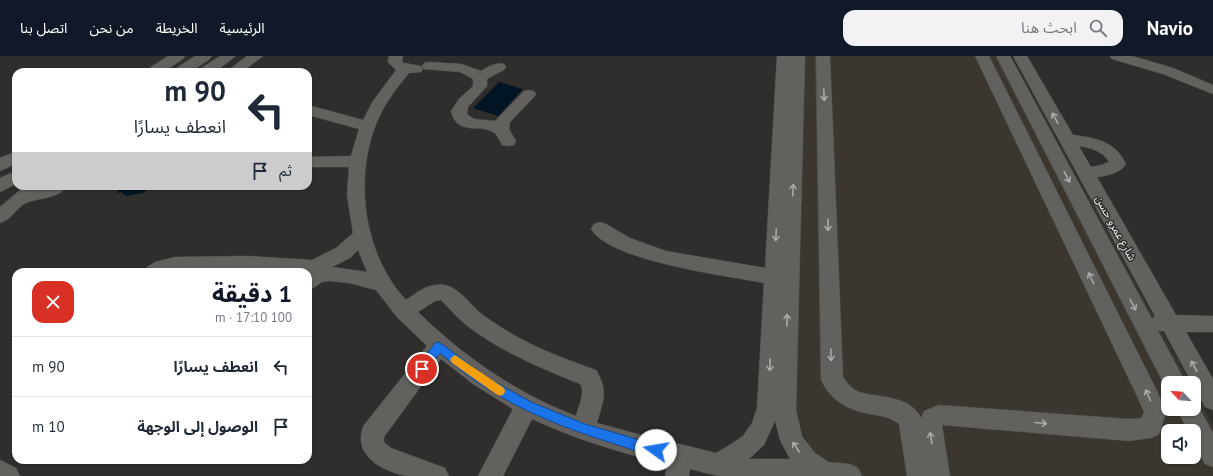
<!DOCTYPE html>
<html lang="ar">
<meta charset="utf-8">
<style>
:root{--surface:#fff;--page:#f2f2f3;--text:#1f2937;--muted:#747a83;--line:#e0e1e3;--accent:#111827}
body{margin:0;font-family:"PT Sans","Noto Sans Arabic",sans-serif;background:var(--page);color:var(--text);direction:rtl;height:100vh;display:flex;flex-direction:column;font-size:15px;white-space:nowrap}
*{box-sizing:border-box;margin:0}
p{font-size:13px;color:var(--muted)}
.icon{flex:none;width:22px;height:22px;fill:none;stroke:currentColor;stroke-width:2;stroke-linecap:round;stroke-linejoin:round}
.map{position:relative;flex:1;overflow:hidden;direction:ltr}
.side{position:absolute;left:12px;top:212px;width:300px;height:196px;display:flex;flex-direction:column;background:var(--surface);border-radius:12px;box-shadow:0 1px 3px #0004;direction:rtl}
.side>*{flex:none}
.guide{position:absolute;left:12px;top:12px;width:300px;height:122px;border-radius:12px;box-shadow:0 1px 3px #0004;direction:rtl;background:#fff;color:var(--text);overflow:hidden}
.needle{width:26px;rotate:296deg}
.controls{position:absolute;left:1161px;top:320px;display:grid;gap:8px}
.controls a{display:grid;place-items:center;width:40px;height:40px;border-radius:8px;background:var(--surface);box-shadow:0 1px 3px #0004;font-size:20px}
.pin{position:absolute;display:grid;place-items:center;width:34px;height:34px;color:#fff;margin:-17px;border:2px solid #fff;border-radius:50%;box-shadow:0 1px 4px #0007}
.me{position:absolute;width:44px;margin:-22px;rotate:283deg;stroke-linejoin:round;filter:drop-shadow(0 0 3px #0008)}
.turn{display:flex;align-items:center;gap:14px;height:84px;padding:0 20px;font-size:18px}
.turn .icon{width:52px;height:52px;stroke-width:2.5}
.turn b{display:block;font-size:28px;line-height:34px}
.then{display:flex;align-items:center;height:38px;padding:0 20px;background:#0003;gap:8px;font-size:15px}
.round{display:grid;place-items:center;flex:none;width:42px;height:42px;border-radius:12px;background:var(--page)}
.headline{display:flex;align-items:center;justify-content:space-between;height:68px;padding:0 20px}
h1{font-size:24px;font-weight:700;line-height:30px;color:var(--accent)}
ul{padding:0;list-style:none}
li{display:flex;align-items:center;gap:12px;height:60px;padding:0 20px;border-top:1px solid var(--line)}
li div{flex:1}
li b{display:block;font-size:15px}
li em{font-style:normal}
header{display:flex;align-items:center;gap:24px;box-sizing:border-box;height:56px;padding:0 20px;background:var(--accent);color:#fff}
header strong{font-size:19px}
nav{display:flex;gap:22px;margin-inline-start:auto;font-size:14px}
.search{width:280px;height:36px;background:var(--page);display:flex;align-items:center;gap:10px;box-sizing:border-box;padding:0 14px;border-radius:12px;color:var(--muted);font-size:15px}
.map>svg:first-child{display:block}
.built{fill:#3b3730;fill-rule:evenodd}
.water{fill:#011524}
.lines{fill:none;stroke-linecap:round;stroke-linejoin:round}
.minor-casing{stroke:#4c4b49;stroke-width:1}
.minor{fill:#62615e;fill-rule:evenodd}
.oneway{stroke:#abaaa8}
.route{fill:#1a73e8;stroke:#114b97}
.slow{fill:#f59e0b}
.labels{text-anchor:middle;stroke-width:3;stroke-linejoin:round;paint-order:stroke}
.street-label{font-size:11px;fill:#f4f3f2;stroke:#2f2e2c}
</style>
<header>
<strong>Navio</strong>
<div class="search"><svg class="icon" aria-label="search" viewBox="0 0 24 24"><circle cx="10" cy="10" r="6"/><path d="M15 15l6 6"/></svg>ابحث هنا</div>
<nav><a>الرئيسية</a><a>الخريطة</a><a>من نحن</a><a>اتصل بنا</a></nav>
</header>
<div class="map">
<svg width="1213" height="420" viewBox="0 0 1213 420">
<rect width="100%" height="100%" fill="#2f2e2c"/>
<path class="built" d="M804 0H1011L1190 327H1168V353H1194V335L1213 369V420H844L843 408 817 400 794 365ZM1168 375H1194V401H1168Z"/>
<path class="water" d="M499 26 523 33 498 60 473 52Z
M120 130H137L149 132 143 137 126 140 121 136 117 137Z"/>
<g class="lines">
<defs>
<path id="minor" d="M168 0H185L183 3 163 16H146L148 13Z
M195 0H212L210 3 190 16H173L175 13Z
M220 0H236L215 16H198L200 13Z
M247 0H263L242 16H226Z
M389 0H403L402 5 404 7 421 10 423 13 421 16 409 17C395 34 382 51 375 71 354 127 365 200 406 244 417 236 430 226 445 229 460 232 471 250 483 259 492 266 504 273 514 279 540 294 568 304 596 314 609 336 603 344 597 367L634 377 716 397 728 390 743 380 752 367 757 352 764 227C728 220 609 205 591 173L594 168 600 166 606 168 630 182 666 195 765 212 777 0H791V2V0H805L796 354 802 380 815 397 829 406 850 408 858 412 862 420H718L690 413 689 420H665L667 408C621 397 575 383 532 363L503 420H478L513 353 473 328 441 303 384 381V386L391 392 445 412 449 420C436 420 419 420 406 420 382 415 351 399 364 369L427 290 397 261 376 234 349 227 330 225 322 226 315 231 308 234V216L248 214 144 216 147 211 155 206 175 201 248 200 312 204 336 192 353 177 347 139 349 111H308V101L351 100 359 73 308 59V49L363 64 373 45 396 14 388 6ZM358 194 367 216 332 211 350 202ZM441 244C450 253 459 264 470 272 504 297 541 312 580 328 586 336 578 351 576 360 516 337 464 301 418 256L435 245ZM775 365 780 384 790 403H749L764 389Z
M816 0H830L843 321C847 327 852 333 859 336 880 342 910 339 921 362L924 355 939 349 1129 363 1142 362 1144 356 1136 338 975 0H989L1158 337 1166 356 1159 378 1151 382 1129 385 942 369 950 420H907L899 368C890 361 882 360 870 358 848 354 831 345 821 324Z
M996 0H1010L1152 263 1155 260 1013 0H1027L1073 79C1096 82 1115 85 1126 108 1121 117 1107 120 1097 121L1176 259 1213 260V276H1186L1213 323V354L1205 351 1194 331V327H1192L1164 275H1158L1186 327H1168L1167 334ZM1079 90C1091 92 1103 95 1109 106L1101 109 1091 111Z
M1110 0H1132L1173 12 1213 29V38L1163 18 1112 3Z
M429 6 461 8 481 15C488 11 495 6 504 8L506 11 504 14 487 23V30L468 51 467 58 474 63 495 65 524 35 529 34 534 35 536 38 534 41 510 66 509 73 516 85 514 89 508 90 502 89C500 85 497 78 493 76 481 68 456 80 451 55L459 43 473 30V23L460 16 424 13 422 10 424 7Z
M16 96V108L0 115V102Z
M16 115V128L0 136V122Z
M25 130H67C58 144 37 141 24 148 15 154 11 164 0 167V151Z
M1194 345 1196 346 1213 377V411L1205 408 1194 387V375H1188L1177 353H1194Z
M0 404 16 412 20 420H0Z"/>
</defs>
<use href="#minor" class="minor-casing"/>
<use href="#minor" class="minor"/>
</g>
<defs><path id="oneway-shaft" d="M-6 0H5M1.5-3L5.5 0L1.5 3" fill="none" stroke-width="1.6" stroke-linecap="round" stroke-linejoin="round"/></defs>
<g class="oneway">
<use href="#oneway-shaft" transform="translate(824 39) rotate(88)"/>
<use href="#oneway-shaft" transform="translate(1055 62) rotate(-119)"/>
<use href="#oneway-shaft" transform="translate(1067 121) rotate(62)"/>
<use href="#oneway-shaft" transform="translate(793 134) rotate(-87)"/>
<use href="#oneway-shaft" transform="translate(828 169) rotate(88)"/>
<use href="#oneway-shaft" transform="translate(776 179) rotate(93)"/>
<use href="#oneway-shaft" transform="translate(1091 222) rotate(-116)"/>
<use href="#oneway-shaft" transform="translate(1133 249) rotate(62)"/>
<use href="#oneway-shaft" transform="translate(787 264) rotate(-89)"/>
<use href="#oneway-shaft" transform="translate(831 299) rotate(88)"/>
<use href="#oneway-shaft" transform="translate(770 309) rotate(93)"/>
<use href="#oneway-shaft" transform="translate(1194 310) rotate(-119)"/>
<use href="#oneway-shaft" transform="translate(1148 339) rotate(-113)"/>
<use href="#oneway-shaft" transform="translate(1041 367) rotate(5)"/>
<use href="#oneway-shaft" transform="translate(931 382) rotate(-100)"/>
<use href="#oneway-shaft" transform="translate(796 391) rotate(-123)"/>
</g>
<path class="route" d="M439 286 488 322 531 346 585 368 660 390 661 394 660 397C651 401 628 392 618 389 586 379 554 368 524 353 493 338 465 319 440 297L425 316 422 317 418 316 416 313 418 310 435 287Z"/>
<path class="slow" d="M455 299 504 332 505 335 504 338 500 340 496 338 452 307 450 304 452 301Z"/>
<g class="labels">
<g class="street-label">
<text transform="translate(1116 172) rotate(61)" y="4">شارع عمرو حسن</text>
</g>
</g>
</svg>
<div class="controls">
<a><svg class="needle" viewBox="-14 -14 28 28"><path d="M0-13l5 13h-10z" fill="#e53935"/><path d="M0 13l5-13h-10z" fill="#747a83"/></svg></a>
<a><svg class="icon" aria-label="sound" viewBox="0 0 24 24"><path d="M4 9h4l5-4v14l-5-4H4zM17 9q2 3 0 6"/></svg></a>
</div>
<div class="pin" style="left:422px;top:313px;background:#d93025"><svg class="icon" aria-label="arrive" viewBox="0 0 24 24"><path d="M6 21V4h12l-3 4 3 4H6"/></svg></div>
<svg class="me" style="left:656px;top:394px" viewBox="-20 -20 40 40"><circle r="19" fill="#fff"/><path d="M0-13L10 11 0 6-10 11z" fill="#1a73e8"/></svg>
<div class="guide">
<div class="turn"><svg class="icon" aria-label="left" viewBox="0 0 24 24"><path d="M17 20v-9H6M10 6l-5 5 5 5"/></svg><div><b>90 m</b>انعطف يسارًا</div></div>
<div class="then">ثم<svg class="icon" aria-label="arrive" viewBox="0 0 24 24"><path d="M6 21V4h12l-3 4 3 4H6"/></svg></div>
</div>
<section class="side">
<div class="headline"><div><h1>1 دقيقة</h1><p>100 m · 17:10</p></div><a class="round" style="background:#d93025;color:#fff"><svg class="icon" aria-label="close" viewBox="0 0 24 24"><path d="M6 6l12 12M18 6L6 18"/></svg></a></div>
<ul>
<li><svg class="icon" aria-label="left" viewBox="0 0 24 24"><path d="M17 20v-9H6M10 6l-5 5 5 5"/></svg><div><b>انعطف يسارًا</b></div><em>90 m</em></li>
<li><svg class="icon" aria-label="arrive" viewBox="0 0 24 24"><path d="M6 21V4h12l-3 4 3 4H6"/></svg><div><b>الوصول إلى الوجهة</b></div><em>10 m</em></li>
</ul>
</section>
</div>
